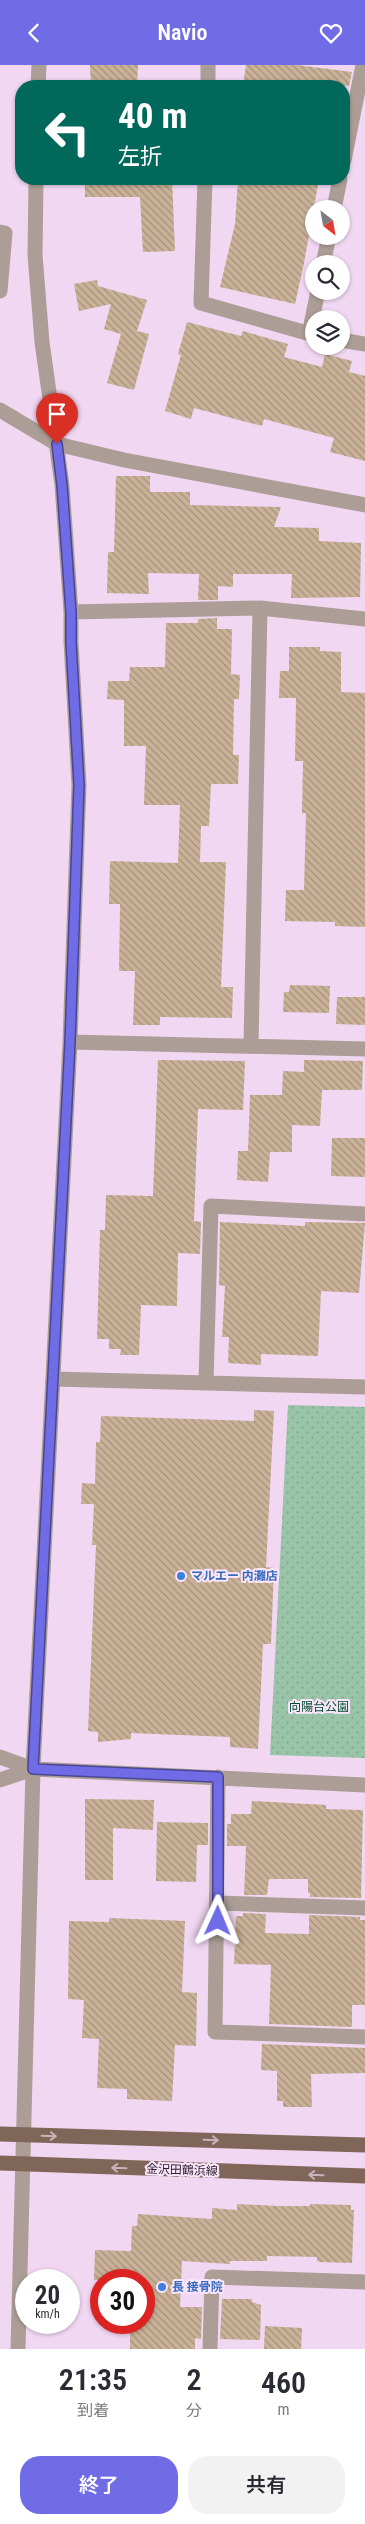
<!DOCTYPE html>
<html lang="ja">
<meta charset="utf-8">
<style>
:root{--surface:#fff;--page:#f2f2f3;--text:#2b2b33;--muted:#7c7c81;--accent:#706ce6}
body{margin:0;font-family:"Roboto Condensed","Noto Sans JP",sans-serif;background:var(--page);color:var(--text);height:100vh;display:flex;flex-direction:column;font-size:19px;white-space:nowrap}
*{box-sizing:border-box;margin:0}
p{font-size:16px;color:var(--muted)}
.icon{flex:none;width:28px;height:28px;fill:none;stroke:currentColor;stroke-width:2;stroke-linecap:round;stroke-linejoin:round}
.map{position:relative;height:2284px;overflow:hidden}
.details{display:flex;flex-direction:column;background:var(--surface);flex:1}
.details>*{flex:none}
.top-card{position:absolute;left:15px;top:15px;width:335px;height:105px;border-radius:20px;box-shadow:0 1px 4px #0004;background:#00695c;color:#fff;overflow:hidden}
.needle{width:32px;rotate:149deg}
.controls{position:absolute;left:305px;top:135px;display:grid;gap:10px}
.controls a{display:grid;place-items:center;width:45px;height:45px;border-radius:50%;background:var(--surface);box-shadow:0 1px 4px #0004;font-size:25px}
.speed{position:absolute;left:15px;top:2204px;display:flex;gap:10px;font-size:25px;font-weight:700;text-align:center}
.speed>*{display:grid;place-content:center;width:65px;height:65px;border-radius:50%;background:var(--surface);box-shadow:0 1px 4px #0004;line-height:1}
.speed small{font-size:12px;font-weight:400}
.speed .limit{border:8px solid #d22;background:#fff;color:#111}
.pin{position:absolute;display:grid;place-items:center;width:42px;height:42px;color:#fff;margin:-51px -21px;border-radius:50% 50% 50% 0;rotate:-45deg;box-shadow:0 0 5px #0007}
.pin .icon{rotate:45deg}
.me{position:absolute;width:55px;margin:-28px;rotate:1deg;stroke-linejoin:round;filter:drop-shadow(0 0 4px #0008)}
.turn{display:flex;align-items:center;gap:18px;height:105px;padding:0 20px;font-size:22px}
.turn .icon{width:65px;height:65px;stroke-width:2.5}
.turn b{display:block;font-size:35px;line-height:42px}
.eta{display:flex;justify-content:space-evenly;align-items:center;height:85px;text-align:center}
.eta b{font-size:30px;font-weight:600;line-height:35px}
.action{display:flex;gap:10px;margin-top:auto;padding:10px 20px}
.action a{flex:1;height:58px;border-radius:20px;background:var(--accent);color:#fff;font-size:20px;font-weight:600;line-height:58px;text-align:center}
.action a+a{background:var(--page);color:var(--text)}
header{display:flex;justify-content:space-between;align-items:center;height:65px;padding:0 20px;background:var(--accent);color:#fff;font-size:22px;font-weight:600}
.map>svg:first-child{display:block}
.grass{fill:url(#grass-dots)}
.building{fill:url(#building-back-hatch)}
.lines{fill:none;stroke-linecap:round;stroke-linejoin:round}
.minor{stroke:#ac9e96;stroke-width:15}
.major{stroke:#7f6658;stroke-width:15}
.oneway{stroke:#c9b3ba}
.route-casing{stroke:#494696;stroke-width:12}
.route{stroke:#706ce6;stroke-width:9}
.shop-dot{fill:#3f7fe0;stroke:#fbe6fc;stroke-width:2}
.labels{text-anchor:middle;stroke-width:4;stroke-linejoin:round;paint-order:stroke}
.shop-label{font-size:12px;font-weight:bold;fill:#366cbe;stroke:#fbe6fc;text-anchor:start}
.park-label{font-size:12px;fill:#004e2c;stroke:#fbe6fc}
.street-label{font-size:12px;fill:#2a212b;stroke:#fbe6fc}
</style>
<header><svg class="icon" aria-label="back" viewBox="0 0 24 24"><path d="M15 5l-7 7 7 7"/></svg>Navio<svg class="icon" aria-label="heart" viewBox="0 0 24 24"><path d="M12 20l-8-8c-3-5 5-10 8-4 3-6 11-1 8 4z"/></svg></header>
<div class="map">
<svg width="365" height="2284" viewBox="0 0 365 2284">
<defs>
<pattern id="grass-dots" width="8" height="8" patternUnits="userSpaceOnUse" patternTransform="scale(1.25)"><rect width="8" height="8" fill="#99c4a8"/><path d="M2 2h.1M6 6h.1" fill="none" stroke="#84a891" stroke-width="1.8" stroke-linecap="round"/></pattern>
<pattern id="building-back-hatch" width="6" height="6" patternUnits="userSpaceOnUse" patternTransform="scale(1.25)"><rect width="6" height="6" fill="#cab298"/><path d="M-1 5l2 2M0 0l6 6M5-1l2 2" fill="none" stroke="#a4907c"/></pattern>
</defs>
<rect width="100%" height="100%" fill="#f1d7f2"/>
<path class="grass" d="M288 1340 365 1342V1693L270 1690Z"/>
<path class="building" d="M90 0H138L137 21H91Z
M246 0H297L352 7 349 21H243Z
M85 114H172L175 186 143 187 140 132H85Z
M238 114H319L304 198 295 239 220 222 235 159Z
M97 215 98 221 147 235 137 266 149 269 134 325 107 318 121 269 104 264 111 239 79 246 74 219Z
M187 257 241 271 243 266 288 279 284 292 322 302 325 289 352 296 349 307 365 311V396L330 387 334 373 264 354 262 361 194 343 191 354 165 346 181 290 178 289Z
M116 411H150V427H190V440L281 442 274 462 319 463V476L361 478 360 532 291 533 292 509H233V522L218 521V535H198L199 509 148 508 149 529 107 528 108 487H114Z
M217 553V564H232L231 609 240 610 239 634H234L233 690H239L238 719H211L209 761H201L200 797H226L221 922H233L232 953 160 952V960H133L135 906H119L120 839H109L110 796 178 798 180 740H144L146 681H124V635L107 634 108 616H129L130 602H165L166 558H198V554Z
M289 582H320V586L341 587V627L365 628V862L335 861V857L285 856 286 825H304L306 748H302L303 696H295L296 633H279L280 606H289Z
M290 920 330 921 329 948 283 947 284 927H289Z
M337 932H365V960L336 959Z
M158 995 245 996 243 1045 198 1044 194 1156 201 1157 200 1189 178 1188 177 1241 141 1240 139 1290H120L121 1284H109V1274H97L100 1165H105L106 1130 153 1131Z
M304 995 363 996 362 1025H322L320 1061 292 1060V1087H270L268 1117 237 1115 238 1086H248L250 1030H282L283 1006 304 1007Z
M332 1073H365V1112L331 1111Z
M220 1157 305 1161V1157L365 1158 359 1228 321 1226 318 1291 261 1289V1300L228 1298 229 1272H222L225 1221 219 1220Z
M254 1345 274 1346 266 1502 274 1503 271 1579H263L258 1684 230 1682V1672L131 1668V1674L98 1677V1667L88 1666 96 1480H92L94 1439H81L82 1418 95 1419 96 1377H100L101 1351 254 1356Z
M85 1734 154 1735 153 1765 113 1763V1815H85Z
M252 1736 326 1740V1744L363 1745 361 1833 310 1832V1828H308V1814H269L267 1830H244L246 1781H227V1759H231V1749H251Z
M157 1757 208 1758V1780H197L196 1817 156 1816Z
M243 1848 266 1849 265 1868 309 1869V1850L360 1852V1855H365V1940H352V1962L269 1959 271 1900 234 1899 236 1851H243Z
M109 1853 185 1856 182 1927 197 1928 196 1981 175 1980 172 2036 127 2034V2024L97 2023 99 1974 82 1973 84 1935 68 1934 69 1856 109 1857Z
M262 1979 365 1983V2008L311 2009 312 2042H283V2036H277V2006L261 2005Z
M237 2139 278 2141H310V2139L351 2140V2145H354L352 2198 320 2197 317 2196V2192L267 2191V2196H230V2199L182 2196 180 2242H202L201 2274 195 2273V2284H130V2258H144V2215H94L95 2185 131 2186 132 2161H137L138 2149 212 2154V2143L237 2145Z
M222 2234H252V2237L261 2240 260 2275 220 2274Z
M265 2261 302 2263 301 2284H264Z"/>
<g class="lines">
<path class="minor" d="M38 21 39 0
M208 21V0
M344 95 363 0
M205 114 201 238 314 270
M334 144 340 114
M0 167 5 168 0 226
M323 199 329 171
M309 269 318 226
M341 275 365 279
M0 345 57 379 124 395 365 440
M71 547 260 543 365 554
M70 977 365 984
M251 980 260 543
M53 1314 365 1322
M206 1317 211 1141 365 1149
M0 1692 33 1704 365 1720
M218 1712 215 1967 365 1972
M0 1715 33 1704
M218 1838 365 1843
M18 2284 33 1704 70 977 79 720 71 577V547L62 420 42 277 35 190 36 114
M210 2284 212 2212 365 2217"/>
<path class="major" d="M0 2069 365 2080
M0 2098 365 2111"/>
</g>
<defs><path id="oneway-shaft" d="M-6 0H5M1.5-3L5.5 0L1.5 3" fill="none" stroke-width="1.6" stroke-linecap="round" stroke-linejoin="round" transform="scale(1.25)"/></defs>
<g class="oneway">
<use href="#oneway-shaft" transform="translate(49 2071) rotate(2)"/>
<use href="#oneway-shaft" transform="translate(211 2075) rotate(2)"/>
<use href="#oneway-shaft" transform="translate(119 2103) rotate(-178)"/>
<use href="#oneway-shaft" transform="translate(316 2110) rotate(-178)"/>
</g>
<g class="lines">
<defs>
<path id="route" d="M57 379 62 420 71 547V577L79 720 70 977 33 1704 218 1712V1856"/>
</defs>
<use href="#route" class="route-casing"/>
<use href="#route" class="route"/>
</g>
<g class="shop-dot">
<circle cx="181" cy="1511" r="5"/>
<circle cx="162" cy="2222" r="5"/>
</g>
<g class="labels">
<g class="shop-label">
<text x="191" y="1515">マルエー 内灘店</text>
<text x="172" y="2226">長 接骨院</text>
</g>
<g class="park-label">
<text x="319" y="1646">向陽台公園</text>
</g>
<g class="street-label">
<text transform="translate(182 2105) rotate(2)" y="4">金沢田鶴浜線</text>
</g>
</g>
</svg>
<div class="controls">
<a><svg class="needle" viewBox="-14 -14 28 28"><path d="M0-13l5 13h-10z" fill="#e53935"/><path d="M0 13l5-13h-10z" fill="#7c7c81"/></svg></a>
<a><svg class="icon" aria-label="search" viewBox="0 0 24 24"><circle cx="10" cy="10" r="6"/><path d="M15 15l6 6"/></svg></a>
<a><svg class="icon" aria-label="layers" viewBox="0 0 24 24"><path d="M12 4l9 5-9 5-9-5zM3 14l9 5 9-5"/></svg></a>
</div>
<div class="speed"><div>20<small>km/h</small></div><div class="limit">30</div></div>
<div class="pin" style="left:57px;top:379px;background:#d93025"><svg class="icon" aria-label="arrive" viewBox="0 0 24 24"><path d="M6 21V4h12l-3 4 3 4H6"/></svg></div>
<svg class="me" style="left:218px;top:1856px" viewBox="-20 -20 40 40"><path d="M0-17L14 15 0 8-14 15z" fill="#706ce6" stroke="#fff" stroke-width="4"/></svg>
<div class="top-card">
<div class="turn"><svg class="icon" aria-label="left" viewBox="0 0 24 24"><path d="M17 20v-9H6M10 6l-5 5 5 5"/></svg><div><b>40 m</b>左折</div></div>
</div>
</div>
<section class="details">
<div class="eta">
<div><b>21:35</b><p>到着</p></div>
<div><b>2</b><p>分</p></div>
<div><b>460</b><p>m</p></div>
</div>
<div class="action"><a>終了</a><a>共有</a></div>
</section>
